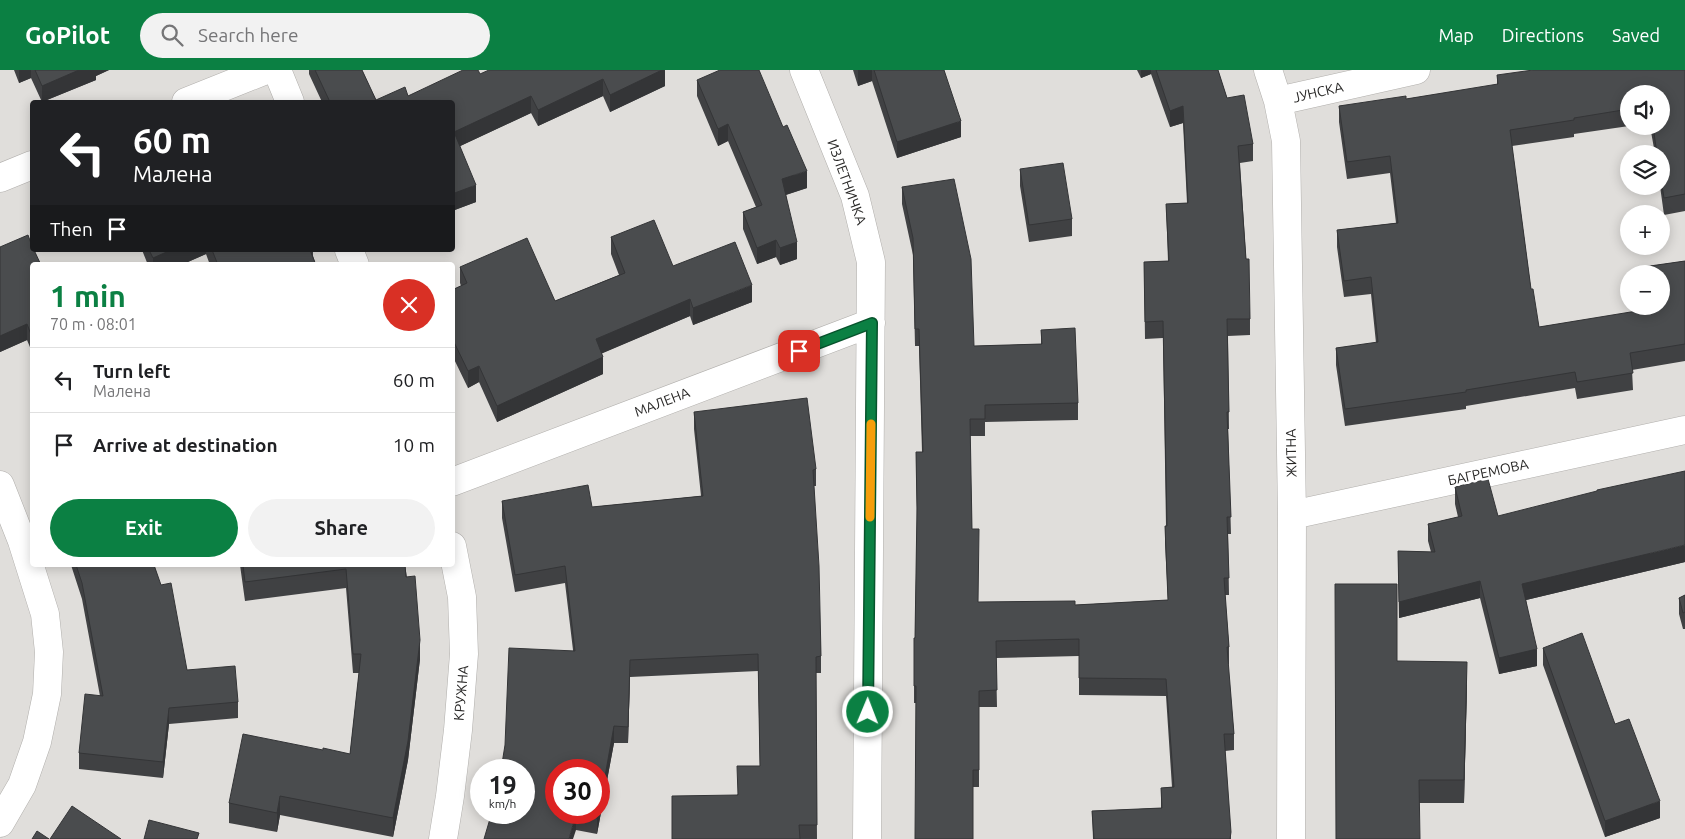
<!DOCTYPE html>
<meta charset="utf-8">
<style>
:root{--surface:#fff;--page:#f2f2f2;--text:#202124;--muted:#757577;--line:#e0e0e0;--accent:#0b8043}
body{margin:0;font-family:Ubuntu,sans-serif;background:var(--page);color:var(--text);height:100vh;display:flex;flex-direction:column;font-size:19px;white-space:nowrap}
*{box-sizing:border-box;margin:0}
p{font-size:16px;color:var(--muted)}
.icon{flex:none;width:28px;height:28px;fill:none;stroke:currentColor;stroke-width:2;stroke-linecap:round;stroke-linejoin:round}
.map{position:relative;flex:1;overflow:hidden}
.drawer{position:absolute;left:30px;top:192px;width:425px;height:305px;display:flex;flex-direction:column;background:var(--surface);border-radius:5px;box-shadow:0 2px 12px #0003}
.drawer>*{flex:none}
.banner{position:absolute;left:30px;top:30px;width:425px;height:152px;border-radius:5px;box-shadow:0 2px 12px #0003;background:#202124;color:#fff;overflow:hidden}
.fabs{position:absolute;left:1620px;top:15px;display:grid;gap:10px}
.fabs a{display:grid;place-items:center;width:50px;height:50px;border-radius:50%;background:var(--surface);box-shadow:0 2px 12px #0003;font-size:25px}
.speed{position:absolute;left:470px;top:689px;display:flex;gap:10px;font-size:25px;font-weight:700;text-align:center}
.speed>*{display:grid;place-content:center;width:65px;height:65px;border-radius:50%;background:var(--surface);box-shadow:0 2px 12px #0003;line-height:1}
.speed small{font-size:12px;font-weight:400}
.speed .limit{border:8px solid #d22;background:#fff;color:#111}
.pin{position:absolute;display:grid;place-items:center;width:42px;height:42px;color:#fff;margin:-21px;border-radius:10px;box-shadow:0 2px 8px #0006}
.me{position:absolute;width:55px;margin:-28px;rotate:1deg;stroke-linejoin:round;filter:drop-shadow(0 0 4px #0008)}
.turn{display:flex;align-items:center;gap:18px;height:105px;padding:0 20px;font-size:22px}
.turn .icon{width:65px;height:65px;stroke-width:2.5}
.turn b{display:block;font-size:35px;line-height:42px}
.then{display:flex;align-items:center;height:48px;padding:0 20px;background:#0003;gap:10px;font-size:19px}
.round{display:grid;place-items:center;flex:none;width:52px;height:52px;border-radius:26px;background:var(--page)}
.summary{display:flex;align-items:center;justify-content:space-between;height:85px;padding:0 20px}
h1{font-size:30px;font-weight:700;line-height:38px;color:var(--accent)}
.button{display:flex;gap:10px;margin-top:auto;padding:10px 20px}
.button a{flex:1;height:58px;border-radius:30px;background:var(--accent);color:#fff;font-size:20px;font-weight:700;line-height:58px;text-align:center}
.button a+a{background:var(--page);color:var(--text)}
ul{padding:0;list-style:none}
li{display:flex;align-items:center;gap:15px;height:65px;padding:0 20px;border-top:1px solid var(--line)}
li div{flex:1}
li b{display:block;font-size:19px}
li em{font-style:normal}
header{display:flex;align-items:center;gap:30px;box-sizing:border-box;height:70px;padding:0 25px;background:var(--accent);color:#fff}
header strong{font-size:24px}
nav{display:flex;gap:28px;margin-inline-start:auto;font-size:18px}
.search{width:350px;height:45px;background:var(--page);display:flex;align-items:center;gap:12px;box-sizing:border-box;padding:0 18px;border-radius:28px;color:var(--muted);font-size:19px}
.map>svg:first-child{display:block}
.lines{fill:none;stroke-linecap:round;stroke-linejoin:round}
.minor-casing{stroke:#b1afac;stroke-width:29}
.minor{stroke:#fff;stroke-width:28}
.wall{fill:#404143}
.shaded-wall{fill:#343537}
.building{fill:#4a4c4e;stroke:#343537}
.route-casing{stroke:#07532c;stroke-width:12}
.route{stroke:#0b8043;stroke-width:9}
.slow{stroke:#f59e0b;stroke-width:9}
.labels{text-anchor:middle;stroke-width:5;stroke-linejoin:round;paint-order:stroke}
.street-label{font-size:14px;fill:#292827;stroke:#fff}
</style>
<header>
<strong>GoPilot</strong>
<div class="search"><svg class="icon" aria-label="search" viewBox="0 0 24 24"><circle cx="10" cy="10" r="6"/><path d="M15 15l6 6"/></svg>Search here</div>
<nav><a>Map</a><a>Directions</a><a>Saved</a></nav>
</header>
<div class="map">
<svg width="1685" height="769" viewBox="0 0 1685 769">
<rect width="100%" height="100%" fill="#e0dedb"/>
<g class="lines">
<defs>
<path id="minor" d="M277 0 290 32
M804 0 855 126 871 192 867 769
M1268 0 1278 31 1286 71 1292 445 1291 769
M1278 31 1416 0
M186 32 266 0
M0 108 32 95
M349 180 355 195
M452 412 871 253
M0 415 22 471 45 544 49 582 47 624 37 672 22 715 0 753
M1292 445 1685 360
M443 769 450 726 458 660 464 584 462 527 452 476"/>
</defs>
<use href="#minor" class="minor-casing"/>
<use href="#minor" class="minor"/>
</g>
<path class="wall" d="M14 0H109L96 6V10L42 32 31 8 19 13Z
M309 0H362L376 30 408 26 480 4 665 0V16L610 42 603 26 538 56 531 43 460 76 476 132 452 141V32H322L309 4Z
M853 0H944L961 67 897 88 872 11 858 16Z
M1137 0H1218L1227 28 1253 74V91L1240 93 1250 249V265L1228 266 1229 359H1228L1231 464H1228L1229 525H1225L1229 577V594H1228L1234 664V680L1225 681 1231 769H1093L1092 741 1161 738V718L1172 717 1166 626 1079 625V586L996 588 997 637H979V717H973L916 633H914V568H915L917 449 916 382H922L919 276H915L913 185 902 134V117L974 276 1041 274V260L1078 333V350L985 352V366H970L972 459 978 532 1075 535 1168 530 1165 473V456H1166L1163 268 1145 269 1144 192 1168 191 1166 134 1187 133 1183 53 1170 57 1151 4 1141 8Z
M1685 0V141L1664 145 1660 116H1661V84H1655L1650 56H1661V24H1629V56L1574 64V67L1512 76 1531 219 1539 257 1647 240 1646 236H1661V204H1643V197L1685 191V291L1632 300 1633 320 1577 329 1575 318 1466 336V339L1345 356 1336 295V278L1376 273 1371 224 1344 227 1337 177V160L1396 153 1390 103 1347 109 1339 52V36L1406 29 1497 15V5Z
M697 10 807 118 786 125 797 189 780 195 776 187 757 194 743 159V142L756 137 728 71 718 76 697 26Z
M1020 99 1072 149V166L1029 172 1020 116Z
M611 167 673 196 752 232 693 255 690 246 602 283 603 304 497 352 479 312 468 318 452 285V220L461 216 460 213V197L555 231 619 205 611 184Z
M0 177 32 195V282L27 270 0 282Z
M142 180H313V186L316 195H210L206 184 181 195H148Z
M694 342 816 399V416H814L821 586V603H816L817 769H672L737 725 760 696 758 601 630 607 628 673H614L597 764 576 760 573 580 565 513 515 522 502 448V431L592 437 701 426 694 359Z
M1455 417 1498 446 1685 492 1526 530 1537 596 1499 604 1480 528 1399 548 1398 481 1431 482 1428 471V454L1458 447 1455 434Z
M71 495H154L187 600 238 632V648L169 654 163 708 79 699V683L100 626 82 529Z
M240 495H405L420 589 408 690 393 767 280 745 277 762 229 753V733L323 680 350 684 359 603H353L346 518 245 531Z
M1685 525V559H1683L1679 544V528Z
M1543 578 1615 654 1660 748 1605 767 1543 595Z
M1397 591 1467 615 1464 733H1419Z"/>
<path class="shaded-wall" d="M19 0H31V8L19 13Z
M79 0H109L96 6V10L42 32V16Z
M662 0H665V16L610 42V25Z
M858 0H872V11L858 16Z
M1141 0H1151V4L1141 8Z
M603 9V26L538 56V40Z
M531 26V43L454 79V62Z
M1183 36V53L1170 57V41Z
M961 51V67L897 88V72Z
M728 54V71L718 76V59Z
M807 101V118L782 126V109Z
M476 115V132L452 141V124Z
M776 170V187L757 194V178Z
M797 172V189L780 195V178Z
M171 180H206V184L181 195H153V188Z
M752 215V232L693 255V238Z
M690 229V246L596 286V269Z
M27 254V270L0 282V266Z
M603 287V304L497 352V336Z
M479 296V312L468 318V301Z
M1685 475V492L1522 531V514Z
M1480 511V528L1399 548V532Z
M420 570V589L408 690 393 767V748Z
M1537 579V596L1499 604V588Z
M630 590V607L628 673V657Z
M1467 592V615L1464 733V710Z
M169 638V654L163 708V692Z
M614 656V673L597 764V748Z
M280 726V745L277 762V743Z
M1660 731V748L1605 767V751Z
M576 744V760L573 769H569Z"/>
<path class="building" d="M35 0H79L42 16Z
M315 0H362L376 30 405 17 408 26 463 0H478L480 4 489 0H662L610 25 603 9 538 40 531 26 454 62 476 115 452 124V32H330Z
M720 0H759L783 57 787 55 807 101 782 109 797 172 780 178 776 170 757 178 743 142 762 135 728 54 718 59 697 10Z
M874 0H944L961 51 897 72Z
M1156 0H1218L1227 28 1244 25 1253 74 1238 76 1246 189H1249L1250 249H1227L1229 342H1227L1231 447H1227L1229 508H1224L1229 577H1227L1234 664H1224L1231 762 1230 769H1094L1092 741 1162 738 1161 718 1174 717 1166 609 1079 608V569L996 571 997 620 979 621V700H973V769H915L916 616H914V568H915L917 438 916 382H923L919 259H915L913 168 902 117 954 109 971 189 974 276 1042 274 1041 260 1075 258 1078 333 985 335V349H970L972 459H979L978 532 1075 531V535L1168 530 1165 456H1167L1163 251 1145 252 1144 192 1169 191 1166 134 1188 133 1183 36 1170 41Z
M1533 0H1685V124L1664 128 1661 109V84H1657L1653 56H1661V24H1629V39L1574 48V50L1510 60 1531 219H1533L1539 257 1649 239V236H1661V204H1644L1643 197 1685 191V274L1630 283 1633 303 1577 312 1575 302 1466 320V322L1345 339 1336 278 1378 272 1371 207 1344 211 1337 160 1398 153 1390 86 1347 92 1339 36 1406 26V29L1498 14 1497 5Z
M1063 93 1072 149 1029 155 1020 99Z
M654 150 673 196 735 172 752 215 693 238 690 229 596 269 603 287 497 336 479 296 468 301 452 268V220L467 213 460 197 527 168 555 231 625 203 611 167Z
M28 165 32 176V180H34L41 195H32V267L27 254 0 266V177Z
M149 180H171L153 188Z
M212 180H310L316 195H218Z
M807 328 816 399 813 400 819 496 821 586 816 587 817 755H799L800 769H672V726L738 725 737 696H760L758 584 630 590 628 657 614 656 599 740V700H556V742H598L597 748 576 744 569 769H484L492 742H524V700H501L505 675 509 578 575 581 565 496 515 505 502 431 588 415 592 437 703 426 694 342Z
M1685 401V475L1522 514 1537 579 1499 588 1480 511 1399 532 1398 481 1435 482 1428 454 1462 446 1455 417 1488 409 1498 446 1597 421V420Z
M76 495H154L161 515 171 513 187 600 235 596 238 632 169 638 163 692 79 683 85 624 103 626 82 513Z
M243 495H405L406 507 415 506 420 570 408 671 393 748 280 726 277 743 229 733 243 664 323 680V678L350 684 361 584H353L346 499 245 512Z
M1335 514H1397V591L1467 592 1464 710H1419L1420 769H1336Z
M1685 525V542L1683 543 1679 528Z
M1582 563 1615 654 1629 649 1660 731 1605 751 1543 578Z
M72 736 121 769H50Z
M149 750 199 763 197 769H144Z
M37 761 49 769H32Z"/>
<g class="lines">
<defs>
<path id="route" d="M799 281 872 253 868 642"/>
</defs>
<use href="#route" class="route-casing"/>
<use href="#route" class="route"/>
<path class="slow" d="M870 447 871 354"/>
</g>
<g class="labels">
<g class="street-label">
<text transform="translate(1318 22) rotate(-13)" y="5">ЈУНСКА</text>
<text transform="translate(847 112) rotate(70)" y="5">ИЗЛЕТНИЧКА</text>
<text transform="translate(662 332) rotate(-21)" y="5">МАЛЕНА</text>
<text transform="translate(1291 383) rotate(-91)" y="5">ЖИТНА</text>
<text transform="translate(1488 402) rotate(-12)" y="5">БАГРЕМОВА</text>
<text transform="translate(461 623) rotate(-85)" y="5">КРУЖНА</text>
</g>
</g>
</svg>
<div class="fabs">
<a><svg class="icon" aria-label="sound" viewBox="0 0 24 24"><path d="M4 9h4l5-4v14l-5-4H4zM17 9q2 3 0 6"/></svg></a>
<a><svg class="icon" aria-label="layers" viewBox="0 0 24 24"><path d="M12 4l9 5-9 5-9-5zM3 14l9 5 9-5"/></svg></a>
<a>+</a>
<a>−</a>
</div>
<div class="speed"><div>19<small>km/h</small></div><div class="limit">30</div></div>
<div class="pin" style="left:799px;top:281px;background:#d93025"><svg class="icon" aria-label="arrive" viewBox="0 0 24 24"><path d="M6 21V4h12l-3 4 3 4H6"/></svg></div>
<svg class="me" style="left:868px;top:642px" viewBox="-20 -20 40 40"><circle r="17" fill="#0b8043" stroke="#fff" stroke-width="3"/><path d="M0-11L8 9 0 5-8 9z" fill="#fff"/></svg>
<div class="banner">
<div class="turn"><svg class="icon" aria-label="left" viewBox="0 0 24 24"><path d="M17 20v-9H6M10 6l-5 5 5 5"/></svg><div><b>60 m</b>Малена</div></div>
<div class="then">Then<svg class="icon" aria-label="arrive" viewBox="0 0 24 24"><path d="M6 21V4h12l-3 4 3 4H6"/></svg></div>
</div>
<section class="drawer">
<div class="summary"><div><h1>1 min</h1><p>70 m · 08:01</p></div><a class="round" style="background:#d93025;color:#fff"><svg class="icon" aria-label="close" viewBox="0 0 24 24"><path d="M6 6l12 12M18 6L6 18"/></svg></a></div>
<ul>
<li><svg class="icon" aria-label="left" viewBox="0 0 24 24"><path d="M17 20v-9H6M10 6l-5 5 5 5"/></svg><div><b>Turn left</b><p>Малена</p></div><em>60 m</em></li>
<li><svg class="icon" aria-label="arrive" viewBox="0 0 24 24"><path d="M6 21V4h12l-3 4 3 4H6"/></svg><div><b>Arrive at destination</b></div><em>10 m</em></li>
</ul>
<div class="button"><a>Exit</a><a>Share</a></div>
</section>
</div>
